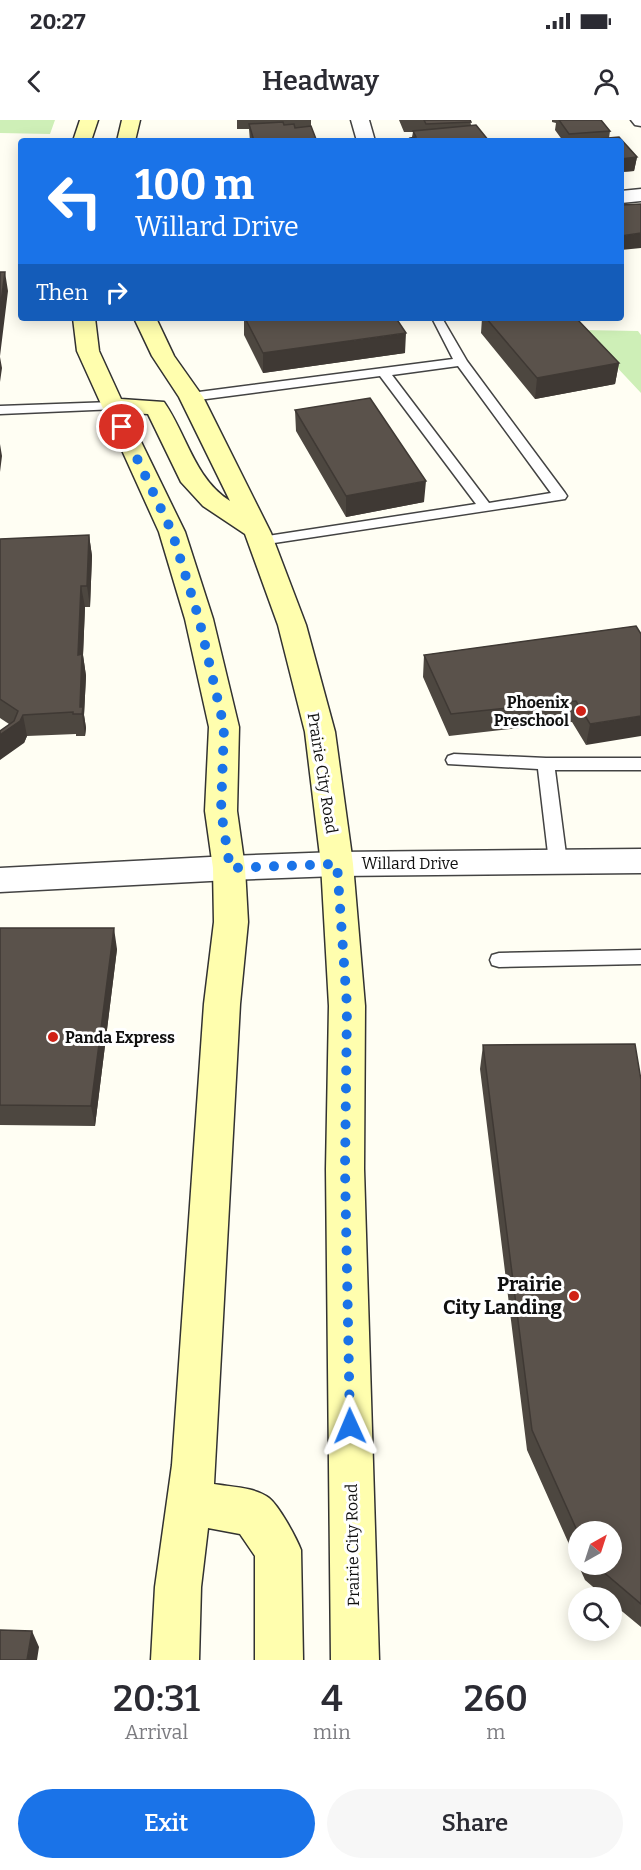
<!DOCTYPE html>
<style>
:root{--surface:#fff;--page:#f7f7f7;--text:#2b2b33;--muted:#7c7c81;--accent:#1a73e8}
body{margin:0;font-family:Bitter,serif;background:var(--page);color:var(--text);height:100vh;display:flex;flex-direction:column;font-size:22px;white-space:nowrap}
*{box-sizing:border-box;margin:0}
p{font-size:20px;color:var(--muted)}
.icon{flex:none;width:33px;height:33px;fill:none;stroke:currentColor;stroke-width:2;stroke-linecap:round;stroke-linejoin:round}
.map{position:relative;height:1540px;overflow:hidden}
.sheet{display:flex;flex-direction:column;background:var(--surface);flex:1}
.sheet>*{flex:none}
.top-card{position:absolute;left:18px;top:18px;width:606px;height:183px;border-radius:6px;box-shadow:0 3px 15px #0003;background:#1a73e8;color:#fff;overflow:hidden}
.needle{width:39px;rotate:39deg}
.fabs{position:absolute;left:568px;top:1401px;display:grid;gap:12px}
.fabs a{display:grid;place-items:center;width:54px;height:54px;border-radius:50%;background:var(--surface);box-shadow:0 3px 15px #0003;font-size:30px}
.pin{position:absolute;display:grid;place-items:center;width:51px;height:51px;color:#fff;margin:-26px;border:3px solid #fff;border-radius:50%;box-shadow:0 2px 6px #0007}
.me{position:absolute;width:66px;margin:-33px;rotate:359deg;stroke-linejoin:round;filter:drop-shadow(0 0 4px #0008)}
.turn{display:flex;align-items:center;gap:21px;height:126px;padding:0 18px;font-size:27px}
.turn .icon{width:78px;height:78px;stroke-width:2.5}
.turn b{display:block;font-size:42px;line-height:51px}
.then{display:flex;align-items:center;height:57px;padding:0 18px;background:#0003;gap:12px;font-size:22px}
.eta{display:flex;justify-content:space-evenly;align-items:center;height:102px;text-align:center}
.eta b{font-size:36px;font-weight:600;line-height:42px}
.primary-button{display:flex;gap:12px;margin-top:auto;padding:12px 18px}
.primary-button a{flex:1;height:69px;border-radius:36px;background:var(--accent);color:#fff;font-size:24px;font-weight:600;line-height:69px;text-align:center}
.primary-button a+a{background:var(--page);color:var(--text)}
.status{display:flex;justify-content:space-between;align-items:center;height:42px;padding:0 30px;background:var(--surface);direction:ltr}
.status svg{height:16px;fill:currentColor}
header{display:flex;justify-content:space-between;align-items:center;height:78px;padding:0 18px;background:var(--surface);font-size:27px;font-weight:600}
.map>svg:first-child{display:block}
.green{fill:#ceefb7}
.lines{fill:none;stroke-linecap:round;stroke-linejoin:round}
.service-casing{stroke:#434343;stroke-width:3}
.minor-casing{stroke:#434343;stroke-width:3}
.tertiary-casing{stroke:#434343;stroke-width:3}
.secondary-casing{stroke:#323232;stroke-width:3}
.service{fill:#fff;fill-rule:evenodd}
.minor{fill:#fff;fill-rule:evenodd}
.tertiary{fill:#fff;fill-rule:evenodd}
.secondary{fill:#fffeae;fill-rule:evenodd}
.wall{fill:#4d4740;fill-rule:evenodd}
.shaded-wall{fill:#3f3934}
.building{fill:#5a524b;stroke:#3f3934;stroke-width:1.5}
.route{stroke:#1a73e8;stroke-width:10;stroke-dasharray:0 18}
.poi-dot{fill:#d02217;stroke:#fff;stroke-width:2}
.labels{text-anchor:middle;stroke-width:6;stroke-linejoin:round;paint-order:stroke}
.poi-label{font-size:16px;font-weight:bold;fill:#101010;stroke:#fff;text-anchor:end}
.street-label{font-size:16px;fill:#101010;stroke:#fff}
.near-poi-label{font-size:20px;font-weight:bold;fill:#101010;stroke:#fff;text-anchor:end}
</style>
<div class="status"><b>20:27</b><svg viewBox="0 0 49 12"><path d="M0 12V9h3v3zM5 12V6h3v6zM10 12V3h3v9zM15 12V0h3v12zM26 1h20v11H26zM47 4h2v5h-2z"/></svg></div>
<header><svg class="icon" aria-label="back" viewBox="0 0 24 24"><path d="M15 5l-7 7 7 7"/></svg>Headway<svg class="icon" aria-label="person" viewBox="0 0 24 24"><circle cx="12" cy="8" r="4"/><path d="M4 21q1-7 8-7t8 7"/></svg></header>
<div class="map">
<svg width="641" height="1540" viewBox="0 0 641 1540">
<rect width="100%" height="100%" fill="#fffef3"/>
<path class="green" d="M0 0H55L50 14 0 13Z
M582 210 638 211 641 215V273Z"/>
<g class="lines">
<defs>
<path id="service" d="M432 198H442L467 241 565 373 567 376 565 379 261 425 256 424 254 421 256 418 261 417 476 384 380 256 191 281 185 277 191 273 453 239ZM458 246 551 373 489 383 392 255Z
M112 282 117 283 118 286 117 289 0 294V286Z
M454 634 546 638H641V650H555L567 742 564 747 558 748 552 747 549 742 538 649 448 644 446 640 448 636Z
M641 830V844L499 847 492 845 490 840 492 835 499 833Z"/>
<path id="minor" d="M351 0H369L375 21H357Z
M631 0H641V6L635 5Z
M641 69V81L621 83V71Z
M641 729V753L337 756 229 760 217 756 213 748 217 740 229 736 337 732Z"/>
<path id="tertiary" d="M229 736 241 740 245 748 241 756 229 760 0 772V748Z"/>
<path id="secondary" d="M80 0H98L91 21H73Z
M122 0H140L135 21H117Z
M73 198H95L99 231 121 279 164 282C187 315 194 358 230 381L179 277 152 236 134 198H156L174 236 203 277 271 413 306 505 335 612 353 744 365 886 364 1049 379 1540H331L326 1049 329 886 321 744 305 612 278 505 245 414 203 386 181 362 148 294 127 293 185 412 213 499 239 607 237 691 245 748 248 802 240 884 214 1364C230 1367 255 1367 269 1378 279 1386 296 1417 301 1430L303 1540H255V1436L240 1414 208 1408 201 1467 199 1540H151L155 1467 172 1345 204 884 214 802 213 748 205 691 209 607 185 499 159 412 77 231Z"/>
</defs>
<use href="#service" class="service-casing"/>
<use href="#minor" class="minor-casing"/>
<use href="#tertiary" class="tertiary-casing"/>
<use href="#secondary" class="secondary-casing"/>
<use href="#service" class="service"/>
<use href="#minor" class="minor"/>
<use href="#tertiary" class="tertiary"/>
<use href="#secondary" class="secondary"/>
</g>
<path class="wall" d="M237 0H311V7L316 21H250L249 9H237Z
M399 0H470L471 5 489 21H409L410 18 412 17 413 12H404Z
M552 0H601L610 11 609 18 619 17 637 37 634 51 621 52V21H563L555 10 556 3 552 2Z
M244 198H245L405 233 263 253 244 215Z
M482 198H576L619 243 615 264 535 279 481 213Z
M295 290 424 382 346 397 296 311Z
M89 415 92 436 90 487H85L83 535 86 556 84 595 86 608 85 616H76V614L27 616 24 623 9 604 0 598V419Z
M636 506 586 625 572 602 449 616 423 557 424 535Z
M0 808 117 829 95 1006 0 1005Z
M483 925 641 960V1507L612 1483V1478H606L585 1460 527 1330 480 949ZM579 1412 612 1444H579Z"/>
<path class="shaded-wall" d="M637 37 634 51 621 52V39Z
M641 113V128L621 130V116Z
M5 152 8 171 0 236V189Z
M406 213 405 233 263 253V233Z
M0 237 2 248 0 262Z
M619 243 615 264 535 279 537 258Z
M0 324 2 336 0 352Z
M426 361 424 382 346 397V376Z
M89 415 92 436 90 487 87 466Z
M81 466 85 487 83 535 86 556 84 595 86 608 85 616 82 594 80 587 78 535Z
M23 595 27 616 24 623 0 640V615Z
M641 596V616L586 625 590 604Z
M114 808 117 829 95 1006 91 986Z
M32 1511 39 1527 37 1540H27Z"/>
<path class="building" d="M424 0H470L471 2 426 4Z
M559 0H601L610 11 569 14Z
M283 2 284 5 294 4 295 8 311 6 316 19 288 21H254L249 4Z
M476 5 489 21H412L410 18 416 17 413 11Z
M619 17 637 37 621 39V21H574Z
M641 84V113L621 116V85Z
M0 152H5L0 189Z
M245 198H396L406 213 263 233Z
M486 198H576L619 243 537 258Z
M370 278 426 361 346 376 295 290Z
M89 415 87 466H81L78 535 82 534 80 587H83L82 594H73V592L23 595 20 601 0 615V611L14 601 18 591 0 579V419Z
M636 506 641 514V596L590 604 576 581 451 594 424 535Z
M0 808H114L91 986 0 985Z
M635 924 641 960V1484L594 1444H612V1412H579V1415L532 1310 483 925Z
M0 1510 32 1511 27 1540H0Z"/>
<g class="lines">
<path class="route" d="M122 307 172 412 199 499 224 607 221 691 230 748 337 744 347 886 345 1049 350 1306"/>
</g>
<g class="poi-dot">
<circle cx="581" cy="591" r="6"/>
<circle cx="53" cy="917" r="6"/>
<circle cx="574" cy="1176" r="6"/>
</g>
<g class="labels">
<g class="poi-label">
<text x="569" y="588">Phoenix<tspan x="569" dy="18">Preschool</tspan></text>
<text x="65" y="923" text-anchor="start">Panda Express</text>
</g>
<g class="street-label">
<text transform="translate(323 653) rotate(81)" y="6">Prairie City Road</text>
<text x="410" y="749">Willard Drive</text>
<text transform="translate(352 1425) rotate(-91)" y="6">Prairie City Road</text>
</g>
<g class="near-poi-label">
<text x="562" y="1171">Prairie<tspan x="562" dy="23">City Landing</tspan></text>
</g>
</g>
</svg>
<div class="fabs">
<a><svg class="needle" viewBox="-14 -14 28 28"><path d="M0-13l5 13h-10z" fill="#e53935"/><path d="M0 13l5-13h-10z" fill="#7c7c81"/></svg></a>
<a><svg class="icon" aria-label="search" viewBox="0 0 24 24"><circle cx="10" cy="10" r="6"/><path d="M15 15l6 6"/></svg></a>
</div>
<div class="pin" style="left:122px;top:307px;background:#d93025"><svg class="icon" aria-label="arrive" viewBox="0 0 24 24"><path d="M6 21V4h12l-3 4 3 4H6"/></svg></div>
<svg class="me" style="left:350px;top:1306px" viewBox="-20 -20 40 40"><path d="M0-17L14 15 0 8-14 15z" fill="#1a73e8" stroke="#fff" stroke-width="4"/></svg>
<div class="top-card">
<div class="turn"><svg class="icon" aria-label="left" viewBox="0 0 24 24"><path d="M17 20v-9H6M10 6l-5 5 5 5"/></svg><div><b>100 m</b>Willard Drive</div></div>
<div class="then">Then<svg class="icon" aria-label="right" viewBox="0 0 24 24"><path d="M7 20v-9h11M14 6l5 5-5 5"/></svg></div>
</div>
</div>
<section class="sheet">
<div class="eta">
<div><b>20:31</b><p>Arrival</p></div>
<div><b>4</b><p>min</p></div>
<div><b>260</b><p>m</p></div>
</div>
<div class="primary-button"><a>Exit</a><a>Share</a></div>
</section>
